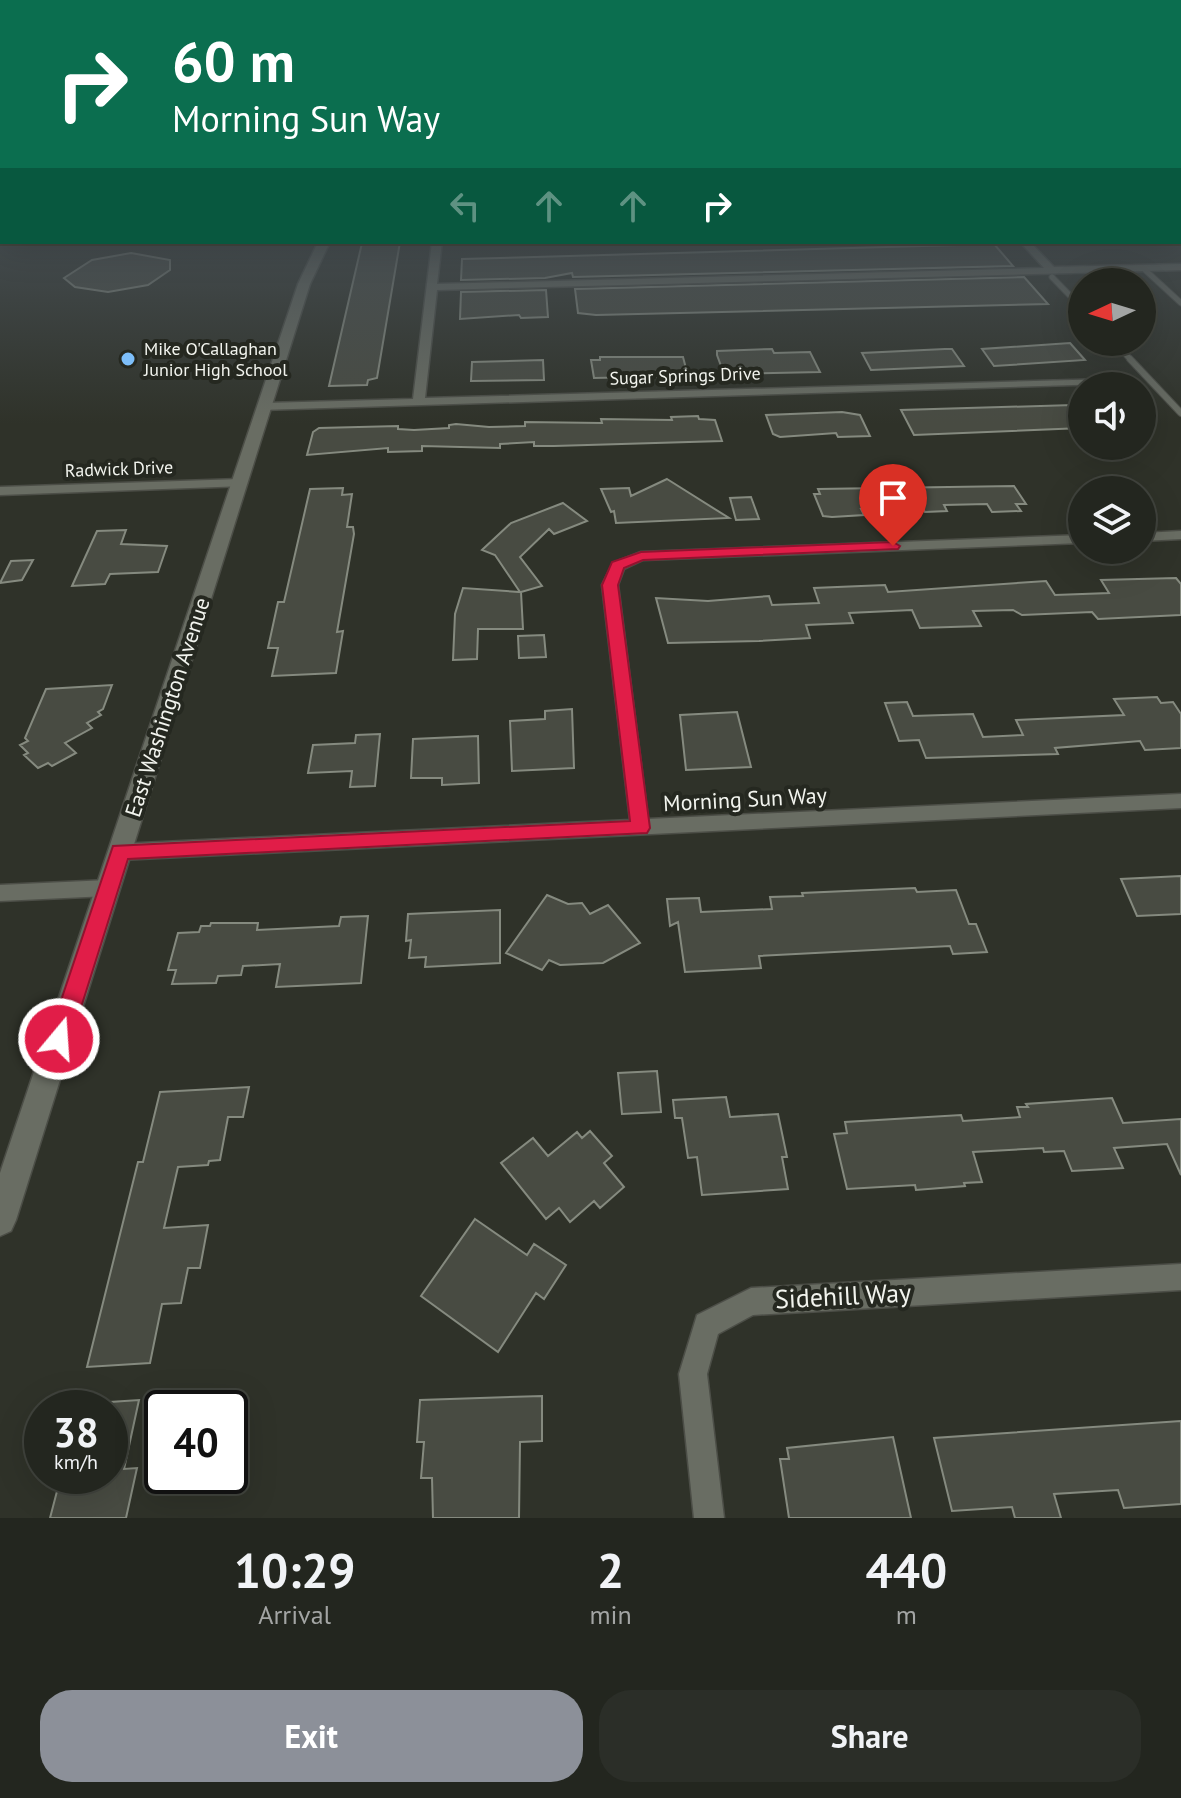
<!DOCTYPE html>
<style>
:root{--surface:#23261f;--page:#2b2e28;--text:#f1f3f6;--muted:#a3a5a4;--line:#40433d;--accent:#8c9099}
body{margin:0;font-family:"PT Sans",sans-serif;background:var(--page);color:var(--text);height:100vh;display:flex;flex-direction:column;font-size:30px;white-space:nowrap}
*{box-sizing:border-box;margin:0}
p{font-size:26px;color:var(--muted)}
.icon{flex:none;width:44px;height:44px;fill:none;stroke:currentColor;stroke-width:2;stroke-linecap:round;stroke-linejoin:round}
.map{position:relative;height:1518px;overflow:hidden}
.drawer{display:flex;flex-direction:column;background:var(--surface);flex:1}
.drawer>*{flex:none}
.hud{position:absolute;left:0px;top:0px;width:1182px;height:244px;box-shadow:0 8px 32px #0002,0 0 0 2px var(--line);background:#0b6e4f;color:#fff;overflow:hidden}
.needle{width:52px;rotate:266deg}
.controls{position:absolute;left:1068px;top:268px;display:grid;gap:16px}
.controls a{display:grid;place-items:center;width:88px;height:88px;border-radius:50%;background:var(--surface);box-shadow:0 8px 32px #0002,0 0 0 2px var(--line);font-size:40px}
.speed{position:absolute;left:24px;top:1390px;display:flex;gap:16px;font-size:40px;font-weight:700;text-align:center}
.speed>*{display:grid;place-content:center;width:104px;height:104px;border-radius:50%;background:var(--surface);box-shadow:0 8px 32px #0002,0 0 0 2px var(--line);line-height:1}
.speed small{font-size:20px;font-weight:400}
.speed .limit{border:4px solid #111;border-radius:12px;background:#fff;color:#111}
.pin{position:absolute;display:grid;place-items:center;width:68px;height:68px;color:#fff;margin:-82px -34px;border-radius:50% 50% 50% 0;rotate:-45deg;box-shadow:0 0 8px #0007}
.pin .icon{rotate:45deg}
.me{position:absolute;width:88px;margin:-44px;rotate:18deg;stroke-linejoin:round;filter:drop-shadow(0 0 6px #0008)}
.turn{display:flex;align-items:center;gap:28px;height:168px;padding:0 40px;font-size:36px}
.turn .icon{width:104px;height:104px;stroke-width:2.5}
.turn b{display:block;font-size:56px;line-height:68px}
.lanes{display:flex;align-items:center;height:76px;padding:0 40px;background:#0003;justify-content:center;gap:40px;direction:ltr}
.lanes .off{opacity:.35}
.eta{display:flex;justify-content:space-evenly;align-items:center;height:136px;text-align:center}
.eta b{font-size:48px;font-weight:700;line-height:56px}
.primary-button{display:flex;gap:16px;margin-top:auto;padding:16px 40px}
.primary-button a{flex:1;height:92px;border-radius:32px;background:var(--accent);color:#fff;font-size:32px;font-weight:700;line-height:92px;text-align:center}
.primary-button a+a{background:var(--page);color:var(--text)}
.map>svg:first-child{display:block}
.building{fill:#484b42;stroke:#858a7f;stroke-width:2}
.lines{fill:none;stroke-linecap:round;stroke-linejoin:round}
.service-far1-casing{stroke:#4c4e47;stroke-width:7}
.service-casing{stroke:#4c4e47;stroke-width:8}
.minor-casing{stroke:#4c4e47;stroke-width:3}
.tertiary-casing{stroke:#4c4e47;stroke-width:3}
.service-far1{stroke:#696d63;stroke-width:5}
.service{stroke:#696d63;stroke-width:6}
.minor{fill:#696d63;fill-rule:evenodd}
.tertiary{fill:#696d63;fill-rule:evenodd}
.route{fill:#e11d48;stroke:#92132f;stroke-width:2}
.poi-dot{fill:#7dbef9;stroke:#252820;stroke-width:3}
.labels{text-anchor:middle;stroke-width:8;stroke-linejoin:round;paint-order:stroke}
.far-poi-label{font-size:18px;fill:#f2f4ee;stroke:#252820;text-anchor:start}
.far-street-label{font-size:18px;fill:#f2f4ee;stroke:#252820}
.street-label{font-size:22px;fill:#f2f4ee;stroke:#252820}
.near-street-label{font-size:26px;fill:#f2f4ee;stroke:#252820}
</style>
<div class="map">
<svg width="1181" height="1518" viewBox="0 0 1181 1518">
<rect width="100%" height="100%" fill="#2f3229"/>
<path class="building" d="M400 242 377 378 368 380 367 385 329 386 362 243Z
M994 244 1013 266 573 277 572 273 545 278 461 280 462 259Z
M131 253 170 260V270L148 285 108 292 75 287 64 278 92 260Z
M1024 277 1048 304 596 315 578 313 575 289Z
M546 290 548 317 521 318 519 315 460 319 461 292Z
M1070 343 1085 360 994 366 982 349Z
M772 349 774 353 810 352 820 372 724 374 717 355V351Z
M945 349H952L964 366 871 370 862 353Z
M600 357H683L688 376 594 378 591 360H600Z
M543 360 544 380 471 381 472 362Z
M1073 405 1082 416V428L914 435 901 410Z
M842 412 860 415 870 436 838 437 836 433 780 437 773 434 766 415Z
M698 416 699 419 715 420 722 441 554 446H534V442L500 444V448L422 446V451L388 452V448L307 455 313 432 319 428 398 426V429L414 430 449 428V425L456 424 489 427 525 426V422L602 423 601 419 672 420 671 417Z
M667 479 729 518 616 523 614 511 611 512 601 489 629 488 631 496Z
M1014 486 1026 504H1016L1021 511 992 512 987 504 944 505 947 511 925 512 920 506 861 509 864 515 832 517 823 516 814 494H820L818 489Z
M343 488 342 495 352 494 347 527H353L354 534 337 632 343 631 336 673 272 676 278 648H268L278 602H284L310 489Z
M751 497 759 519 736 520 730 498Z
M563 503 587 521 554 534 549 529 520 557 542 586 521 592 523 629H478L477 659 453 660 455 614 463 588 520 592 495 555 482 550 511 523Z
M126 530 121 544 167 546 158 572 110 574 105 584 72 586 97 531Z
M33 560 22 580 0 583 11 561Z
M1176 578 1181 584V615L1098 619 1092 612 1022 615 1013 610 973 611 981 626 920 628 912 610 849 613 853 623 806 625 810 638 759 641 668 643 656 598 708 601 769 596 772 605 819 603 814 588 885 585 888 592 1046 581 1055 595 1109 593 1101 580Z
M544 635 546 657 519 658 518 636Z
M112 685 103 709 98 712 101 715 87 723 92 728 65 743 76 753 52 766 48 763 38 768 24 755 28 753 20 745 28 741 25 738 46 689Z
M1157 697 1161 703 1173 702 1181 714V748L1145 750 1140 741 1055 748 1058 754 926 758 919 740 899 741 885 703 907 702 913 716 973 714 983 737 1023 735 1016 720 1124 715 1114 699Z
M572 709 574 768 512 771 510 721 545 719V711Z
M737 712 751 767 686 770 680 715Z
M380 734 375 786 350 787 352 771 308 773 313 745 355 743 356 735Z
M478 736 479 783 442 785V778H411L413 739Z
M1181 876V914L1137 916 1121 879Z
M915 888 917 892 956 890 969 924H976L987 952 953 954 950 946 759 956 761 968 685 972 678 922 670 926 667 899 699 898 701 912 772 909 770 897 803 896 802 893Z
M547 895 568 904 582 903 590 914 608 905 640 943 603 963 560 965 549 960 542 970 506 953Z
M500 910V963L425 967 426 957 409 958 411 940 406 941 408 914Z
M368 916 361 983 276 987 280 964 243 966 241 975 218 976 216 983 172 984 176 970H168L178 933 199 932 201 926H210L211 923H258L257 930 339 926 341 917Z
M657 1071 661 1112 622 1114 618 1073Z
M249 1087 243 1117H228L220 1160 209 1161 208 1165 178 1167 164 1228 208 1225 200 1268H188L181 1303 162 1304 150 1363 87 1367 138 1162H143L160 1092Z
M726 1097 730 1117 778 1114 787 1157H782L788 1189 702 1195 697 1157 688 1158 682 1118H675L673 1100Z
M1112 1098 1123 1123 1181 1119V1175L1167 1144 1114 1148 1123 1168 1072 1171 1064 1151 1044 1152 1043 1148 973 1152 982 1182 964 1183 965 1186 916 1190 915 1185 847 1189 834 1134 847 1133 845 1122 961 1115 963 1121 1020 1117 1017 1107H1028L1026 1104Z
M590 1131 612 1156 604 1163 624 1187 600 1208 594 1201 570 1222 559 1208 546 1219 501 1163 533 1138 548 1156 577 1132 582 1138Z
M475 1219 527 1255 534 1244 566 1265 544 1299 536 1293 498 1352 421 1296Z
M542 1396V1441L520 1442 519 1518H433L432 1478H421L424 1442H417L420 1400Z
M139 1400 124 1469 137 1468 126 1518H50L61 1476H110V1402Z
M1181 1421V1504L1124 1508 1118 1490 1054 1494 1061 1518H1015L1012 1507 952 1511 934 1438Z
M893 1437 911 1518H789L780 1459H789L787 1448Z"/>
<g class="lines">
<defs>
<path id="service-far1" d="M1144 269 1181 303
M1052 277 1082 308
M1114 342 1132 361"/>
<path id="service" d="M1130 359 1181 413"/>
<path id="minor" d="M432 242H442L437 284 1044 268 1020 242H1030L1054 267 1181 264V270L437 290 425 398 1110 379 1112 381 1106 384 261 410V404L265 403 413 399Z
M240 479 247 483 245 486 0 495V487Z
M1181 531V539L1142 541V533Z
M1082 535V543L643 560 624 569 618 585 648 819 1181 794V808L120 860 113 857 110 852 113 847 120 844 630 820 602 585 613 563 641 552Z
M108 880 115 882 118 888 115 894 108 896 0 901V885Z
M1181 1264V1290L753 1315 718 1334 707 1374 724 1518H694L679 1374 697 1315 751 1288Z"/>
<path id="tertiary" d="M318 242H330L310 284 16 1220 11 1231 0 1236V1173L298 284Z"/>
</defs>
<use href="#service-far1" class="service-far1-casing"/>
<use href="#service" class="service-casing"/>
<use href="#minor" class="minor-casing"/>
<use href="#tertiary" class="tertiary-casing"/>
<use href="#service-far1" class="service-far1"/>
<use href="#service" class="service"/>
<use href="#minor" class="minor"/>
<use href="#tertiary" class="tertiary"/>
</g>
<linearGradient id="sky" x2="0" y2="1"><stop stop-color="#1a1c17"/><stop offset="0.5" stop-color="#474f54"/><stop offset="1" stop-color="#474f54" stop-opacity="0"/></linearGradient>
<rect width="1181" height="424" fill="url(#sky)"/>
<path class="route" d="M893 542 900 546 898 549 643 560 624 568 618 585 650 828 647 833 128 859 71 1039 67 1046 59 1049 51 1046 48 1039 113 846 630 821 602 585 612 562 641 552Z"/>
<circle class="poi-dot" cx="128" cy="359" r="8"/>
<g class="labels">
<g class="far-poi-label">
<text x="144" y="355">Mike O'Callaghan<tspan x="144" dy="21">Junior High School</tspan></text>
</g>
<g class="far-street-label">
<text transform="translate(685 376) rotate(-2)" y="6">Sugar Springs Drive</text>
<text transform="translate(119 469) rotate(-2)" y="6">Radwick Drive</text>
</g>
<g class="street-label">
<text transform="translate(167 707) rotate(-72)" y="8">East Washington Avenue</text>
<text transform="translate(745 799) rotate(-3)" y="8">Morning Sun Way</text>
</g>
<g class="near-street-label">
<text transform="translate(843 1296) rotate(-3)" y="9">Sidehill Way</text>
</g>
</g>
</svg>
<div class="controls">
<a><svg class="needle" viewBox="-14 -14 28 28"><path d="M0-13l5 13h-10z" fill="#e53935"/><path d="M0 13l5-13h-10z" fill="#a3a5a4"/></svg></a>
<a><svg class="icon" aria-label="sound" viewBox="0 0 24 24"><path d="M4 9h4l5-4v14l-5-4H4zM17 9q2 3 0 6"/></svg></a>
<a><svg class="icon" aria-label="layers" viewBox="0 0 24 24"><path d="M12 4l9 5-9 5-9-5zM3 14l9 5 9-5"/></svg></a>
</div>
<div class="speed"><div>38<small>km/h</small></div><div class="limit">40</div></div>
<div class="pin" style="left:893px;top:546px;background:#d93025"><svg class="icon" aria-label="arrive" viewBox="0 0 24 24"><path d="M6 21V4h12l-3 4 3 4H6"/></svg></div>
<svg class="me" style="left:59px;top:1039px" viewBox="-20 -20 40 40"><circle r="17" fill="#e11d48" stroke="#fff" stroke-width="3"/><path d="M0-11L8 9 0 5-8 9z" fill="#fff"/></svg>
<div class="hud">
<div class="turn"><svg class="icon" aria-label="right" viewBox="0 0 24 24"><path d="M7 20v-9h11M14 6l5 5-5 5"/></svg><div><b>60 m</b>Morning Sun Way</div></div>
<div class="lanes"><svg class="icon off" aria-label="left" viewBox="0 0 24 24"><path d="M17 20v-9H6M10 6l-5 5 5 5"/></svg><svg class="icon off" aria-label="ahead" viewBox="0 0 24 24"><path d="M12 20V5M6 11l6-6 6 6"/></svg><svg class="icon off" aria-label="ahead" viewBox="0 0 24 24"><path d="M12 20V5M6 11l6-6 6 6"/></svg><svg class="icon" aria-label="right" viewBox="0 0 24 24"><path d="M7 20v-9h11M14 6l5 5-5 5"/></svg></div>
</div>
</div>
<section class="drawer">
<div class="eta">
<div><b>10:29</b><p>Arrival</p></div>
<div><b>2</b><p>min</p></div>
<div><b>440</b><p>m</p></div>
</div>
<div class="primary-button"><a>Exit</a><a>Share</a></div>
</section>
